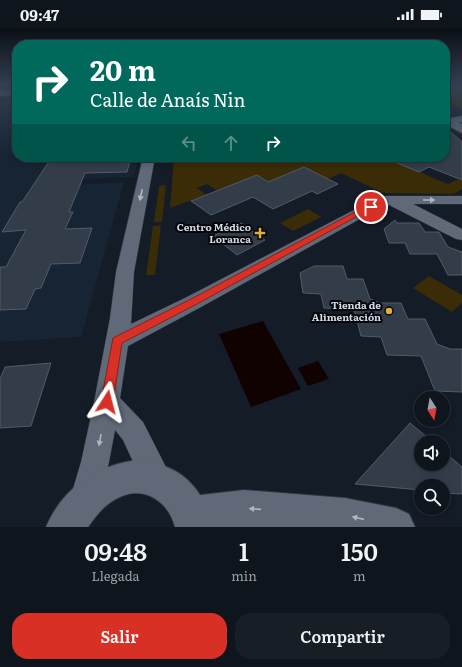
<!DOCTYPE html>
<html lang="es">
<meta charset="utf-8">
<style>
:root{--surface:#0e151d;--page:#171e26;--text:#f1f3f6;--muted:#9b9fa4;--line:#2e343b;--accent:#d93025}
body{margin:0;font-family:Literata,serif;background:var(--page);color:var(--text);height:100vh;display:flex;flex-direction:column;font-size:15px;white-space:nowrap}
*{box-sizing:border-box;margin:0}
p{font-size:13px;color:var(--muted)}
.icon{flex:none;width:22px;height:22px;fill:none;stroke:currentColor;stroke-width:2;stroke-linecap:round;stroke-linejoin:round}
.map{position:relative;height:499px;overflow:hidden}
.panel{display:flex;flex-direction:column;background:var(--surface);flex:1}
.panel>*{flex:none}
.hud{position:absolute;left:12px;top:12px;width:438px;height:122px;border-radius:16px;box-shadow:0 2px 6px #0003,0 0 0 1px var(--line);background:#00695c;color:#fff;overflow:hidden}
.needle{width:26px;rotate:169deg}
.fabs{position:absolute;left:414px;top:363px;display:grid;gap:8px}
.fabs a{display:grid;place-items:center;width:36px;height:36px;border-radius:50%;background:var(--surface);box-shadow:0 2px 6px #0003,0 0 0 1px var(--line);font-size:20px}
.pin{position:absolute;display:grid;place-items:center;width:34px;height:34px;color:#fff;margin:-17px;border:2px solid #fff;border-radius:50%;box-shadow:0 1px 4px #0007}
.me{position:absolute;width:44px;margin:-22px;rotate:9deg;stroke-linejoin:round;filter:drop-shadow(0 0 3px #0008)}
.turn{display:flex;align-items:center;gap:14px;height:84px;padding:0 12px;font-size:18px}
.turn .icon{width:52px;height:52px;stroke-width:2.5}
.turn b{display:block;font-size:28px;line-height:34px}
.lanes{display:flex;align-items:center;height:38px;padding:0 12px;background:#0003;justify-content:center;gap:20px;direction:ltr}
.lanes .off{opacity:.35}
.eta{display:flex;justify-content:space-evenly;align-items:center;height:68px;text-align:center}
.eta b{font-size:24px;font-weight:600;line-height:28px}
.cta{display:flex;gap:8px;margin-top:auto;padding:8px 12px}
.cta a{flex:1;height:46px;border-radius:16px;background:var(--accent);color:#fff;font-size:16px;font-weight:600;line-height:46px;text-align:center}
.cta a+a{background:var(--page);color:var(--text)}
.status{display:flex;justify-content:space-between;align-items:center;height:28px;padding:0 20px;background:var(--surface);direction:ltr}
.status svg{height:11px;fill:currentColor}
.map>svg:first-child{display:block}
.built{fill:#172434}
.green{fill:#392c07}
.water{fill:#0f0200}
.building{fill:#333d4a;stroke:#515b69}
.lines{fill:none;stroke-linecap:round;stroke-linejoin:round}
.minor-casing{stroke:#30343d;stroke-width:1}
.tertiary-casing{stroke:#30343d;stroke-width:2}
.secondary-casing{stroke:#30343d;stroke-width:2}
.minor{fill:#5f6978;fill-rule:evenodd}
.tertiary{fill:#5f6978;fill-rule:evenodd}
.secondary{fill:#5f6978;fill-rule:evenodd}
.oneway{fill:#b0b7c2}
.route{fill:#d93025;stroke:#8d1f18}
.poi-dot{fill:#dfb034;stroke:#04060b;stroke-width:1.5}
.labels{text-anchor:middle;stroke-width:4;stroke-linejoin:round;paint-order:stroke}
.poi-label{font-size:10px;font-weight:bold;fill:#d3d9e2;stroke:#04060b;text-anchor:end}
</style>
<div class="status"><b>09:47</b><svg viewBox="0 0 49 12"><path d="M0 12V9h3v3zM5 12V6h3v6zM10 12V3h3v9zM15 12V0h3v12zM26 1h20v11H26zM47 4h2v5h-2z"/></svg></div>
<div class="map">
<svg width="462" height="499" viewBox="0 0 462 499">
<rect width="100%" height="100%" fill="#131c27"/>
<path class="built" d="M13 67H17V129H139L134 149 74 151 73 157 124 154 81 309 0 314V78Z"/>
<path class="green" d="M445 57H462V81L445 70Z
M174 129H364L372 132C389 124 404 134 419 143 428 149 439 152 448 156L459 151 462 152V161L454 166 383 165 341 145 328 151 280 160 257 147 228 170 207 156 197 160 206 167 170 180Z
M166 157 162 194H154L159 158Z
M308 181 321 189 293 203 280 195Z
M161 197 155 247H146L153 198Z
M429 248 462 267V275L452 284 413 260Z"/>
<path class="water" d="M263 293 301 361 251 379 219 306Z
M318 333 329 351 308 358 298 340Z"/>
<path class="building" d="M445 99 462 114V152L429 139 419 144 385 130 445 129Z
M102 129H131L127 144 85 145 69 184H73L65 201 92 200 80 235 51 236 41 260 35 261 26 281 0 282V239H6L26 202 2 204 20 174H22L50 132 101 131Z
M304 139 338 156 317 166 312 163 273 181 253 169 211 187 191 173 257 147 268 154Z
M395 192 397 195H419L425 204H439L448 219 462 224V247H448L437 226H410L405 215H389L384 201Z
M241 195 265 212 237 227 213 208Z
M314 238H343L347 251H363L370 271 380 275H401L408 291H425L437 316 450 321H462V364L435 363 421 328 387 327 381 309 361 308 354 281 324 280 321 266 303 265 300 245Z
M51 335 31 398 0 400V351L5 339Z
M410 395 433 414H421V436H443V423L462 439V466L443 465V458H421V462L355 456Z"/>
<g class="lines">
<defs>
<path id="minor" d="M462 88V94L449 96 445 95V91Z
M143 129H155L134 244 131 296 187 269 379 169 384 168H462V176H413L462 201V212L456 211 387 176 201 279 128 318 120 370 143 394 172 451 168 462 157 466 146 462 123 412 115 402 109 434 100 471 96 482 85 486 74 482 70 471 81 434 94 374 110 290 116 244Z"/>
<path id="tertiary" d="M17 61V67L0 68V62Z
M445 87 462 96V105L445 96Z"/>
<path id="secondary" d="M137 432C162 434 186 444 200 467L244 462 345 470 396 480 409 486 415 499H175C168 472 142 456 116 471 104 477 96 488 88 499H46C62 461 96 437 137 432Z"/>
</defs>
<use href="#minor" class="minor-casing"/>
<use href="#tertiary" class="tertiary-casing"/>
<use href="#secondary" class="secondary-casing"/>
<use href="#minor" class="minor"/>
<use href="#tertiary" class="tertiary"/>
<use href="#secondary" class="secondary"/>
</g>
<defs><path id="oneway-solid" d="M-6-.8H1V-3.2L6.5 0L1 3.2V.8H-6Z"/></defs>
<g class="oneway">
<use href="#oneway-solid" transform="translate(141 167) rotate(102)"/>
<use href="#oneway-solid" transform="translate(429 172)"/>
<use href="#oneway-solid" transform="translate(100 412) rotate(101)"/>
<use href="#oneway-solid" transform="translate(255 481) rotate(-176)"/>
<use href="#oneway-solid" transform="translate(358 490) rotate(-167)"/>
</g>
<linearGradient id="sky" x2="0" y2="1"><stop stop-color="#0a0f15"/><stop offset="0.45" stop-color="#334052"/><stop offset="1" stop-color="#334052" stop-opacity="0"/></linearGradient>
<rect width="462" height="127" fill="url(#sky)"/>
<path class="route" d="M368 177H371L374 179 197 276 122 315 113 374 112 378 107 379 103 378 101 374 113 310 191 271Z"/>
<g class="poi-dot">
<path d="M258 199h4v4h4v4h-4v4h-4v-4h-4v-4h4z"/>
<circle cx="389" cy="283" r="4"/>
</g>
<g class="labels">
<g class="poi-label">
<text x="251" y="203">Centro Médico<tspan x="251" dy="12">Loranca</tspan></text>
<text x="381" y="281">Tienda de<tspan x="381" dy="12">Alimentación</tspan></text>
</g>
</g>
</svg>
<div class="fabs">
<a><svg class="needle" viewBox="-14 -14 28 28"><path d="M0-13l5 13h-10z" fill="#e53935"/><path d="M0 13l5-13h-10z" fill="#9b9fa4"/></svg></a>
<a><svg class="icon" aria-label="sound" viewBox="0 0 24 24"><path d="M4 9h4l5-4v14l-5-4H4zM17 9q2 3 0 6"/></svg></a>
<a><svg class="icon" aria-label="search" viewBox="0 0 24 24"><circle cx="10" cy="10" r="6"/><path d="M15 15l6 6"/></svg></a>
</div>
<div class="pin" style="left:371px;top:179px;background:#d93025"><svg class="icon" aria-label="arrive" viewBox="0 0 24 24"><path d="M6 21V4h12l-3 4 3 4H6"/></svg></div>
<svg class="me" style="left:107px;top:374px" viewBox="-20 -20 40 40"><path d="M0-17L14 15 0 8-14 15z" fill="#d93025" stroke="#fff" stroke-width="4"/></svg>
<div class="hud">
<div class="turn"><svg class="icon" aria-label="right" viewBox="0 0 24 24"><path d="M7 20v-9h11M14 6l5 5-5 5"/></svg><div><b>20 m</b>Calle de Anaís Nin</div></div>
<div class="lanes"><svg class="icon off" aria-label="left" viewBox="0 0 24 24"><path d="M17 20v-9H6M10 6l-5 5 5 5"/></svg><svg class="icon off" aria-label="ahead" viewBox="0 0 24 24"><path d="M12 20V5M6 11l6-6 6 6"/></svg><svg class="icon" aria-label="right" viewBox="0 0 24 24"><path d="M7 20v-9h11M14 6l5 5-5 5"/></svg></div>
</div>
</div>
<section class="panel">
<div class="eta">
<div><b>09:48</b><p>Llegada</p></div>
<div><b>1</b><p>min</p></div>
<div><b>150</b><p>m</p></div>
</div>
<div class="cta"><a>Salir</a><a>Compartir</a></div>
</section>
